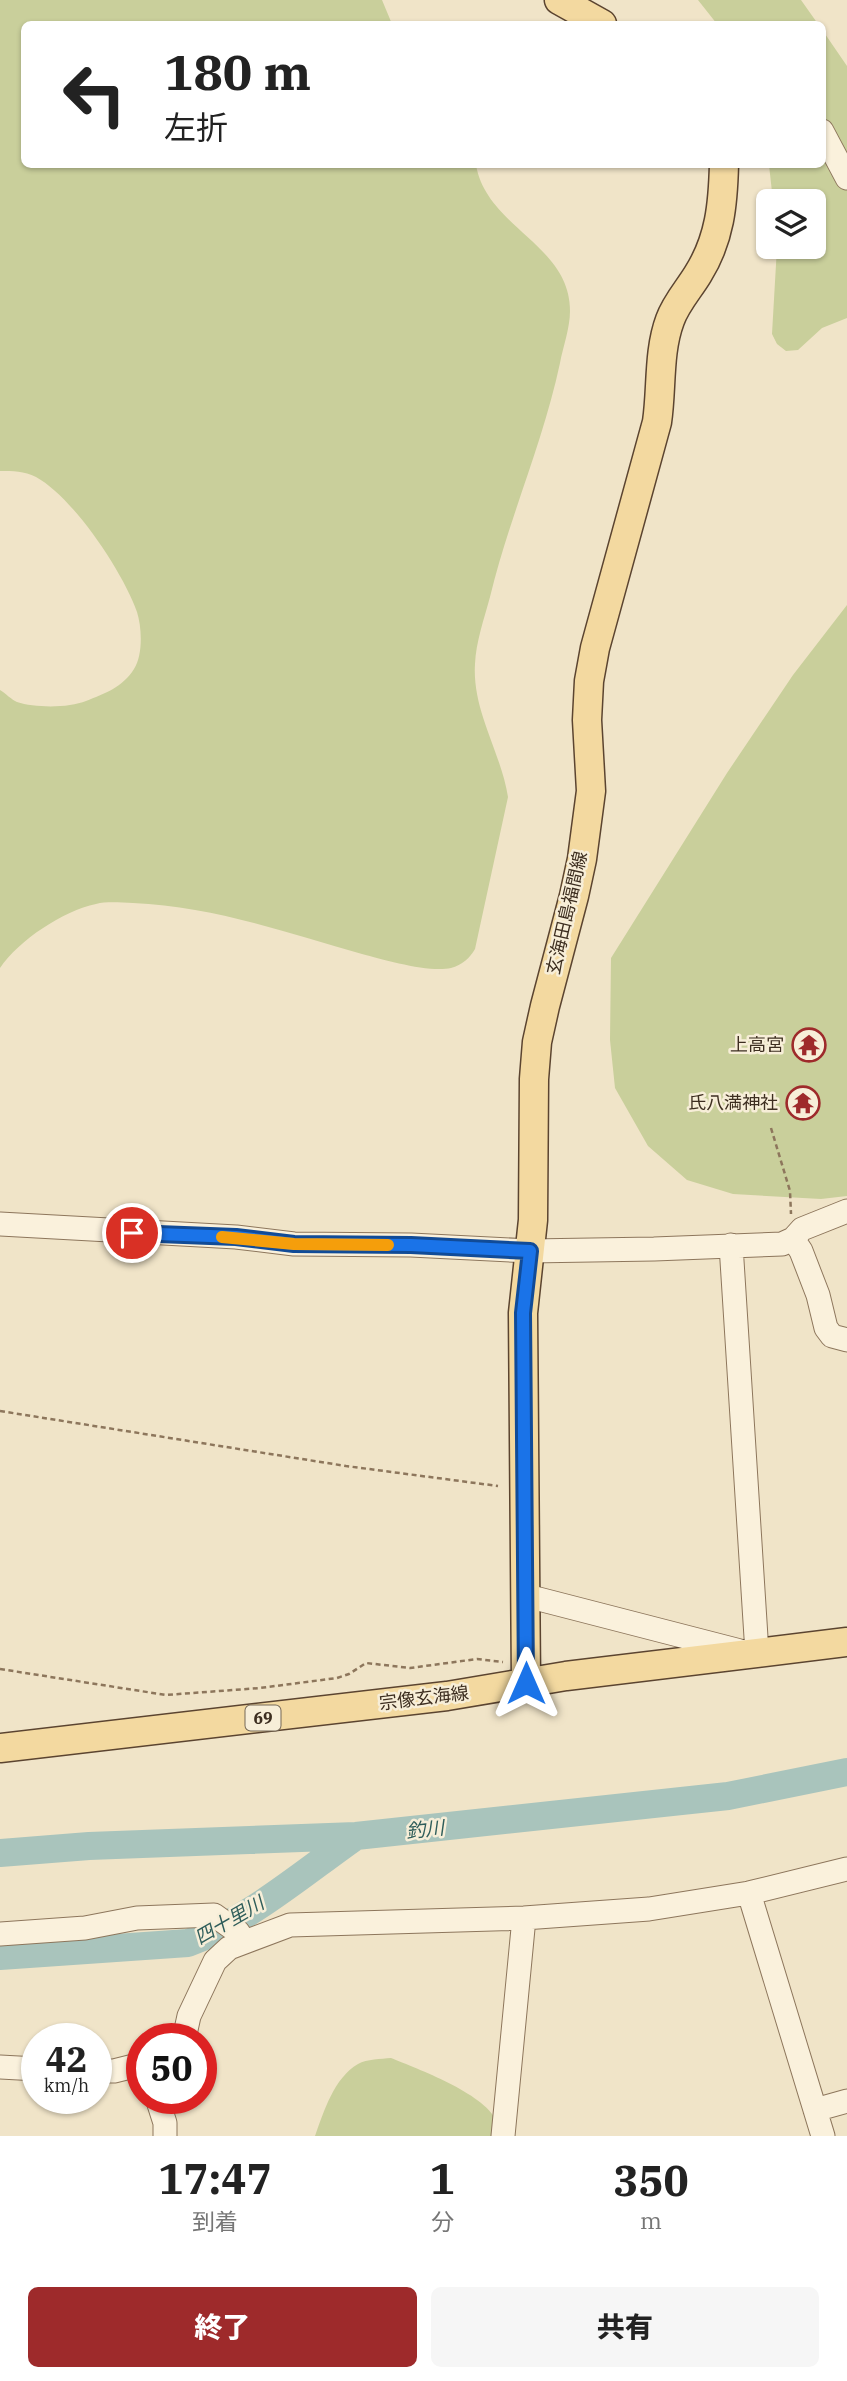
<!DOCTYPE html>
<html lang="ja">
<meta charset="utf-8">
<style>
:root{--surface:#fff;--page:#f6f6f6;--text:#222;--muted:#767676;--accent:#9e2a2b}
body{margin:0;font-family:"IBM Plex Serif","Noto Sans JP",serif;background:var(--page);color:var(--text);height:100vh;display:flex;flex-direction:column;font-size:26px;white-space:nowrap}
*{box-sizing:border-box;margin:0}
p{font-size:23px;color:var(--muted)}
.icon{flex:none;width:38px;height:38px;fill:none;stroke:currentColor;stroke-width:2;stroke-linecap:round;stroke-linejoin:round}
.map{position:relative;height:2136px;overflow:hidden}
.side{display:flex;flex-direction:column;background:var(--surface);flex:1}
.side>*{flex:none}
.banner{position:absolute;left:21px;top:21px;width:805px;height:147px;border-radius:10px;box-shadow:0 2px 5px #0004;background:#fff;color:var(--text);overflow:hidden}
.tools{position:absolute;left:756px;top:189px;display:grid;gap:14px}
.tools a{display:grid;place-items:center;width:70px;height:70px;border-radius:10px;background:var(--surface);box-shadow:0 2px 5px #0004;font-size:35px}
.speed{position:absolute;left:21px;top:2023px;display:flex;gap:14px;font-size:35px;font-weight:700;text-align:center}
.speed>*{display:grid;place-content:center;width:91px;height:91px;border-radius:50%;background:var(--surface);box-shadow:0 2px 5px #0004;line-height:1}
.speed small{font-size:18px;font-weight:400}
.speed .limit{border:10px solid #d22;background:#fff;color:#111}
.pin{position:absolute;display:grid;place-items:center;width:60px;height:60px;color:#fff;margin:-30px;border:4px solid #fff;border-radius:50%;box-shadow:0 2px 7px #0007}
.me{position:absolute;width:77px;margin:-38px;rotate:0deg;stroke-linejoin:round;filter:drop-shadow(0 0 5px #0008)}
.turn{display:flex;align-items:center;gap:24px;height:147px;padding:0 28px;font-size:32px}
.turn .icon{width:91px;height:91px;stroke-width:2.5}
.turn b{display:block;font-size:49px;line-height:60px}
.eta{display:flex;justify-content:space-evenly;align-items:center;height:119px;text-align:center}
.eta b{font-size:42px;font-weight:800;line-height:49px}
.button{display:flex;gap:14px;margin-top:auto;padding:14px 28px}
.button a{flex:1;height:80px;border-radius:10px;background:var(--accent);color:#fff;font-size:28px;font-weight:800;line-height:80px;text-align:center}
.button a+a{background:var(--page);color:var(--text)}
.map>svg:first-child{display:block}
.green{fill:#c9cf9b}
.lines{fill:none;stroke-linecap:round;stroke-linejoin:round}
.river{stroke:#a9c4bc;stroke-width:28}
.minor-casing{stroke:#8d765c;stroke-width:25}
.major-casing{stroke:#5b4430;stroke-width:31}
.path{stroke:#8d765c;stroke-width:2.5;stroke-dasharray:5 3.5;stroke-linecap:butt}
.minor{stroke:#faf1dc;stroke-width:23}
.major{stroke:#f3d9a0;stroke-width:28}
.route-casing{stroke:#114b97;stroke-width:18}
.route{stroke:#1a73e8;stroke-width:12}
.slow{stroke:#f59e0b;stroke-width:12}
.labels{text-anchor:middle;stroke-width:5;stroke-linejoin:round;paint-order:stroke}
.shield{fill:#f7eed8;stroke:#756857;stroke-width:2}
.shield-label{font-size:16px;font-weight:bold;fill:#3d2e20}
.street-label{font-size:18px;fill:#3d2e20;stroke:#f7eed8}
.poi-label{font-size:18px;fill:#3d2e20;stroke:#f7eed8;text-anchor:end}
.water-label{font-size:19px;font-style:italic;fill:#2f5d5a;stroke:#f7eed8}
</style>
<div class="map">
<svg width="847" height="2136" viewBox="0 0 847 2136">
<rect width="100%" height="100%" fill="#f0e4c8"/>
<path class="green" d="M0 0H382L392 24H24V164L476 165C487 228 570 244 570 311 570 328 563 347 560 363 543 443 509 518 490 597 484 619 476 642 475 664 472 711 501 752 508 797L475 949C470 958 462 965 451 968 430 973 384 960 362 954 287 933 212 906 133 903 122 903 108 901 96 904 63 911 19 940 0 968V690C5 693 12 700 17 702 35 708 69 708 86 701 104 694 123 687 134 669 143 655 142 628 137 612 123 572 73 497 36 477 24 471 13 471 0 471Z
M698 0H801L818 24H717Z
M823 31 847 66V318L822 328 798 350 786 351 777 344 772 334 777 247H814V201H773L769 165 822 164Z
M847 605V1196L821 1199 733 1194 687 1180 648 1146 615 1088 610 1040 611 958 727 773 793 675Z
M391 2058C418 2069 483 2093 496 2120 499 2125 500 2131 501 2136H315C324 2111 334 2078 358 2064 367 2059 381 2059 391 2058Z"/>
<g class="lines">
<path class="river" d="M0 1853 89 1846 356 1836 728 1796 847 1772
M0 1956 188 1943C249 1920 302 1874 356 1836"/>
<defs>
<path id="minor" d="M822 131 847 178
M0 1224 236 1237 294 1244 411 1245 530 1251 654 1249 782 1244 793 1239 802 1229 847 1211
M793 1239 801 1251 818 1295 826 1328 832 1336 847 1340
M731 1245 757 1653
M527 1596 744 1652
M749 1893 823 2136
M0 1934 85 1928 137 1918 214 1915 238 1932 244 1941
M184 2039 189 2016 215 1961 229 1948 290 1925 524 1918 649 1909 749 1893 847 1869
M0 2067 37 2069
M96 2071H114L142 2064
M157 2098 165 2123V2136
M815 2110 847 2101
M503 2136 524 1918"/>
<path id="major" d="M559 0 602 24
M526 1683 523 1313 533 1220 534 1079 537 1042 545 1006 574 896 582 859 591 791 587 720 589 681 595 648 657 422C662 389 658 352 670 320 676 303 689 289 698 274 720 239 723 204 724 164
M0 1748 447 1696 566 1676 847 1642"/>
</defs>
<use href="#minor" class="minor-casing"/>
<use href="#major" class="major-casing"/>
<path class="path" d="M771 1128 790 1191 791 1214
M0 1411 346 1466 498 1486
M0 1669 166 1695 260 1688 337 1678 349 1674 366 1663 410 1668 477 1659 503 1662"/>
<use href="#minor" class="minor"/>
<use href="#major" class="major"/>
</g>
<g class="lines">
<defs>
<path id="route" d="M132 1233 236 1237 294 1244 411 1245 530 1251 523 1313 526 1683"/>
</defs>
<use href="#route" class="route-casing"/>
<use href="#route" class="route"/>
<path class="slow" d="M222 1237 294 1244 388 1245"/>
</g>
<defs>
<symbol id="temple-ring" viewBox="-11 -11 22 22"><circle r="9.5" fill="#f7eed8" stroke="#9e2a2b" stroke-width="1.5"/><path d="M0-6L5-2H3V0L6.5 2.5H4V6H1.5V3h-3V6H-4V2.5H-6.5L-3 0V-2H-5Z" fill="#9e2a2b"/></symbol>
</defs>
<g fill-rule="evenodd">
<use href="#temple-ring" x="790" y="1026" width="38" height="38"/>
<use href="#temple-ring" x="784" y="1084" width="38" height="38"/>
</g>
<g class="labels">
<rect class="shield" x="245.5" y="1705.5" width="35" height="25" rx="5"/>
<g class="shield-label">
<text x="263" y="1724">69</text>
</g>
<g class="street-label">
<text transform="translate(567 913) rotate(-77)" y="6">玄海田島福間線</text>
<text transform="translate(424 1698) rotate(-7)" y="6">宗像玄海線</text>
</g>
<g class="poi-label">
<text x="784" y="1051">上高宮</text>
<text x="778" y="1109">氏八満神社</text>
</g>
<g class="water-label">
<text transform="translate(425 1829) rotate(-6)" y="7">釣川</text>
<text transform="translate(229 1920) rotate(-30)" y="7">四十里川</text>
</g>
</g>
</svg>
<div class="tools">
<a><svg class="icon" aria-label="layers" viewBox="0 0 24 24"><path d="M12 4l9 5-9 5-9-5zM3 14l9 5 9-5"/></svg></a>
</div>
<div class="speed"><div>42<small>km/h</small></div><div class="limit">50</div></div>
<div class="pin" style="left:132px;top:1233px;background:#d93025"><svg class="icon" aria-label="arrive" viewBox="0 0 24 24"><path d="M6 21V4h12l-3 4 3 4H6"/></svg></div>
<svg class="me" style="left:526px;top:1683px" viewBox="-20 -20 40 40"><path d="M0-17L14 15 0 8-14 15z" fill="#1a73e8" stroke="#fff" stroke-width="4"/></svg>
<div class="banner">
<div class="turn"><svg class="icon" aria-label="left" viewBox="0 0 24 24"><path d="M17 20v-9H6M10 6l-5 5 5 5"/></svg><div><b>180 m</b>左折</div></div>
</div>
</div>
<section class="side">
<div class="eta">
<div><b>17:47</b><p>到着</p></div>
<div><b>1</b><p>分</p></div>
<div><b>350</b><p>m</p></div>
</div>
<div class="button"><a>終了</a><a>共有</a></div>
</section>
